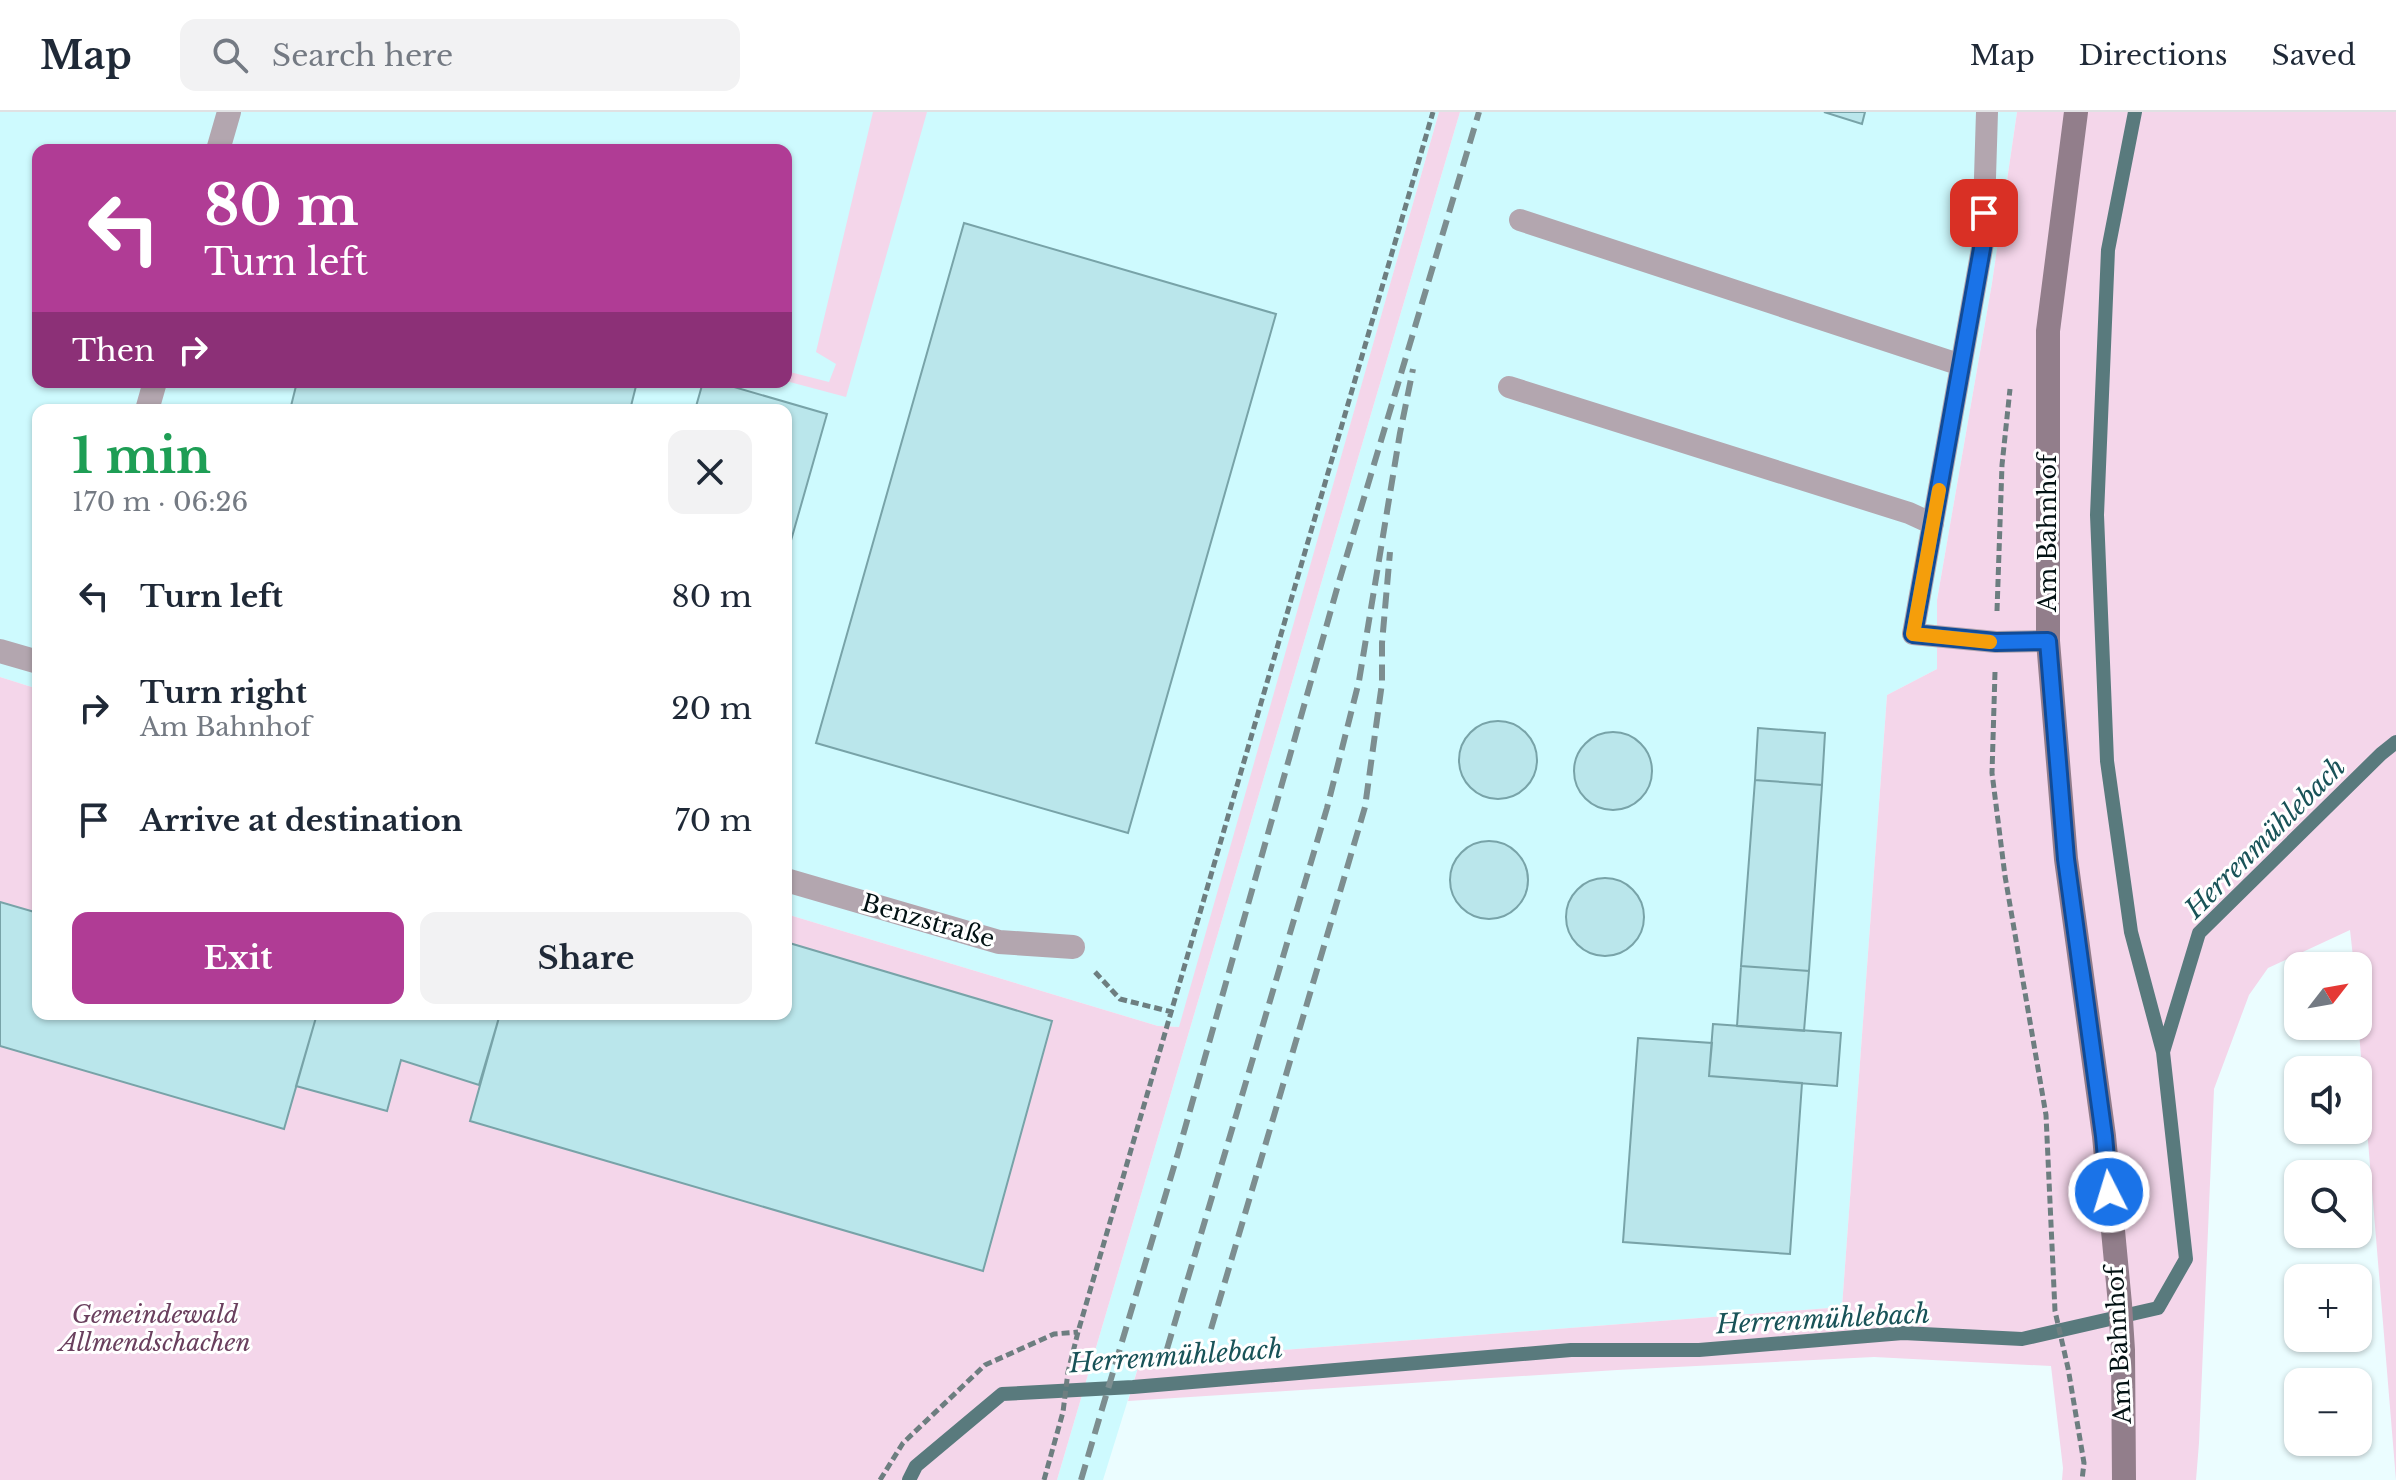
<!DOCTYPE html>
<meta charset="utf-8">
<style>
:root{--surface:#fff;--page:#f2f2f3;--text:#1f2937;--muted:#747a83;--line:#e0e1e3;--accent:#b03c95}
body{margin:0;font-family:"Libre Baskerville",serif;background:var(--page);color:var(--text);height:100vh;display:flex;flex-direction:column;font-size:30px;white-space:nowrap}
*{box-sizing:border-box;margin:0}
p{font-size:26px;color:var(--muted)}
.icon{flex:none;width:44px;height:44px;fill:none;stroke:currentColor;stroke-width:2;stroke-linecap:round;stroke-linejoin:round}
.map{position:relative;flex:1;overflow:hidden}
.sheet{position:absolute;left:32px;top:292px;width:760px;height:616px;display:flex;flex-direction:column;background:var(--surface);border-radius:16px;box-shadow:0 2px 6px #0004}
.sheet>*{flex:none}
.hud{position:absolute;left:32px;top:32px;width:760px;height:244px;border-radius:16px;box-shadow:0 2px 6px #0004;background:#b03c95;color:#fff;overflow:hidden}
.needle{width:52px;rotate:59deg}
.controls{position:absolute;left:2284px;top:840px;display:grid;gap:16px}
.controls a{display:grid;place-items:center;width:88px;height:88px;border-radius:16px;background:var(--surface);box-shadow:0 2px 6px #0004;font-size:40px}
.pin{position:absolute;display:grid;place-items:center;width:68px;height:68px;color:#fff;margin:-34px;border-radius:16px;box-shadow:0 4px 12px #0006}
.me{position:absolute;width:88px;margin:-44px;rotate:355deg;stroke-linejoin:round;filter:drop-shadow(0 0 6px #0008)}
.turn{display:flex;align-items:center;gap:28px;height:168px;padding:0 40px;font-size:36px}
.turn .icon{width:104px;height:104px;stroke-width:2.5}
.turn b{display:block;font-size:56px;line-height:68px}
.then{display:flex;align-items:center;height:76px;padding:0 40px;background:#0003;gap:16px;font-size:30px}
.round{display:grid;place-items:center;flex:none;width:84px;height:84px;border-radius:16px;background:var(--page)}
.summary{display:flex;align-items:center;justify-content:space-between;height:136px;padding:0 40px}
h1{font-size:48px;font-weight:700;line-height:60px;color:#1e9e55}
.action{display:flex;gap:16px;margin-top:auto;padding:16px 40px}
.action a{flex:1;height:92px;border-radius:16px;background:var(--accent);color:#fff;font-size:32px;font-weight:700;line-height:92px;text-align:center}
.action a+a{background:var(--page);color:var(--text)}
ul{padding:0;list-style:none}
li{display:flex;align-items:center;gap:24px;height:112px;padding:0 40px}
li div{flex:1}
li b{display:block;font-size:30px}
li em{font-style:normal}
header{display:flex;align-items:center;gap:48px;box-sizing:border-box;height:112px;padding:0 40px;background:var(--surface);border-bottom:2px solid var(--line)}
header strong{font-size:38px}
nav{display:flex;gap:44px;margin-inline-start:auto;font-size:28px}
.search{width:560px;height:72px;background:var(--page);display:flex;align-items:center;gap:20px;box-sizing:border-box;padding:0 28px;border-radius:16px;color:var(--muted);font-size:30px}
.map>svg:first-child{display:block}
.built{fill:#cefafe;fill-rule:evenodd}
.green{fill:#f4d6ea}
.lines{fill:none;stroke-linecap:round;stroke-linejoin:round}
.stream{stroke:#597a7d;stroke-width:14}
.building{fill:#bae6eb;stroke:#78a3a8;stroke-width:2}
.path{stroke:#6d7e80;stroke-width:5;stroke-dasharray:8 4;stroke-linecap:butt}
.service{stroke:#b3a6af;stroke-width:22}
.minor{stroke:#b3a6af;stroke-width:24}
.secondary{stroke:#927e8b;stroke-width:24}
.rail{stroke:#7d8e90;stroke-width:6;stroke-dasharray:16 8;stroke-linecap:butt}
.route-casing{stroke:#114b97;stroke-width:20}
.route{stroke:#1a73e8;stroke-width:14}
.slow{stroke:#f59e0b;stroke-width:14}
.labels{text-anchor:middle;stroke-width:6;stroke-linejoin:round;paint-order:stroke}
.street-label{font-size:24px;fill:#031214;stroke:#fff}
.park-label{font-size:24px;font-style:italic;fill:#6a405e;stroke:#fff}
.water-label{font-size:26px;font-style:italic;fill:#195358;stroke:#fff}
</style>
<header>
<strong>Map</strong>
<div class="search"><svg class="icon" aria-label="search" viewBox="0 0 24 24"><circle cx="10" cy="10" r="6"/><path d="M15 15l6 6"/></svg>Search here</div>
<nav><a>Map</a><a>Directions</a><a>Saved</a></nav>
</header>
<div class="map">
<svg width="2396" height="1368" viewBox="0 0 2396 1368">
<rect width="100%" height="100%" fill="#ebfdff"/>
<path class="built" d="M0 0H1439L1180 915 1158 914 786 802V298H38V577L0 565ZM38 38H786V270H38Z
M1460 0H2017L1992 171 1937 488V557L1887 583 1842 1195 1140 1249 1103 1368H1057Z"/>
<path class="green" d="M873 0H927L846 285 786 269V259L829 270 836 252 816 240Z
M1439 0H1460L1057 1368H0V565L38 577V902H786V802L1158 914 1179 915Z
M2017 0H2396V1368L2358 908V854H2354L2350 818 2268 856 2249 883 2214 977 2199 1331 2196 1368H2062L2063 1356 2051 1254 1874 1245 1617 1258 1128 1289 1140 1249 1842 1195 1887 583 1937 557V488L1992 171Z"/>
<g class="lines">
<path class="stream" d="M2135 0 2108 138 2097 403 2107 649 2131 820 2163 940
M909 1368 916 1354 1002 1282 1133 1275 1571 1238H1699L1903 1221 2022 1227 2158 1196 2186 1147 2163 940 2199 821 2381 642 2396 630"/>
</g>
<path class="building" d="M1824 0H1865L1862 12Z
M964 111 1276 202 1128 721 816 631Z
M297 270H637L630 298H290Z
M703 270H717L827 302 786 446V298H695Z
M1459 648a39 39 0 1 1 78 0a39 39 0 1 1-78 0Z
M1758 616 1825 621 1822 673 1755 668Z
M1574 659a39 39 0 1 1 78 0a39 39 0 1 1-78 0Z
M1755 668 1822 673 1809 859 1741 854Z
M1450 768a39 39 0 1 1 78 0a39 39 0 1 1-78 0Z
M1566 805a39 39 0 1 1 78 0a39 39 0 1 1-78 0Z
M0 790 38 801V902H317L284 1017 0 934Z
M786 830 1052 909 983 1159 470 1009 500 902H786Z
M1741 854 1809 859 1804 919 1737 914Z
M317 902H500L479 973 401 948 387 999 296 974Z
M1713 912 1841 921 1837 974 1709 964Z
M1638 926 1712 931 1709 964 1802 971 1790 1142 1623 1130Z"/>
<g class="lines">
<path class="path" d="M1997 499 2002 353 2010 277
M1995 560 1992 661 2005 764 2046 1003 2055 1199 2068 1256 2084 1351 2082 1368
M1095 860 1120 887 1172 900
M880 1368 903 1331 985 1253 1054 1222 1078 1220
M1044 1368 1063 1300 1068 1260 1078 1220 1433 0"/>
<path class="service" d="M1987 0 1983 131 1913 522 1996 530 2048 529
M1520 108 1961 253
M1509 275 1909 401 1933 412"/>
<path class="minor" d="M218 38 229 0
M147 298 155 270
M0 539 38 550
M786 768 999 830 1073 835"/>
<path class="secondary" d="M2076 0 2048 219V529L2066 747 2104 1024 2120 1192 2123 1238 2124 1368"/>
<path class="rail" d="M1211 1217 1365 695 1382 571V531L1390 440
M1167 1237 1327 696 1359 569 1400 321 1413 257
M1081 1368 1178 1041 1338 473 1479 0"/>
</g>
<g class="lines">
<defs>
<path id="route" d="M1984 101 1983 131 1913 522 1996 530 2048 529 2066 747 2104 1024 2109 1080"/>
</defs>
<use href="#route" class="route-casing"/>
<use href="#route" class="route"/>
<path class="slow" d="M1939 378 1913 522 1990 530"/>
</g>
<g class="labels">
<g class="street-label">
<text transform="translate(2048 421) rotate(-90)" y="8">Am Bahnhof</text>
<text transform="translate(928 809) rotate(16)" y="8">Benzstraße</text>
<text transform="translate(2119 1233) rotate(-93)" y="8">Am Bahnhof</text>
</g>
<g class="park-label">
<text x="155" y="1211">Gemeindewald<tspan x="155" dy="28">Allmendschachen</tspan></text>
</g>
<g class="water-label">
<text transform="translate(2265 726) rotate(-45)" y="9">Herrenmühlebach</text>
<text transform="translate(1823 1207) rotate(-3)" y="9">Herrenmühlebach</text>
<text transform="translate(1176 1244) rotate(-4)" y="9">Herrenmühlebach</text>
</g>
</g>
</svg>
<div class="controls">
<a><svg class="needle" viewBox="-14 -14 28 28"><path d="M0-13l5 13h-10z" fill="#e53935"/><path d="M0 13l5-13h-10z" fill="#747a83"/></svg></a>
<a><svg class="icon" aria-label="sound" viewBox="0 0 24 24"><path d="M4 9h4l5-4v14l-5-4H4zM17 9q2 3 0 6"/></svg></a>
<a><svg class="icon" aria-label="search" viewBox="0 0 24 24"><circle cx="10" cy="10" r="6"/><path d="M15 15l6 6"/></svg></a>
<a>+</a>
<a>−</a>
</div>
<div class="pin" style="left:1984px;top:101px;background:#d93025"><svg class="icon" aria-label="arrive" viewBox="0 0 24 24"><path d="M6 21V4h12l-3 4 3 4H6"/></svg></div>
<svg class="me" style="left:2109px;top:1080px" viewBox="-20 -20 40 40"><circle r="17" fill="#1a73e8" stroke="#fff" stroke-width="3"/><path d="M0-11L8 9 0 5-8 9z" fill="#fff"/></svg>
<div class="hud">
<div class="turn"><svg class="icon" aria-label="left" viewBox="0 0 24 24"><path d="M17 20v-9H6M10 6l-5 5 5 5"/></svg><div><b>80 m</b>Turn left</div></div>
<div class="then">Then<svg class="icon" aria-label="right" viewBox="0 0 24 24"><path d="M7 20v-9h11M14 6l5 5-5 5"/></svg></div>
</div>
<section class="sheet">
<div class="summary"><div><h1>1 min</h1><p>170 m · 06:26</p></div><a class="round"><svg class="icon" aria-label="close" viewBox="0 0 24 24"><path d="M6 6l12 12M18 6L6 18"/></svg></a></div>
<ul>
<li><svg class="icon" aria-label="left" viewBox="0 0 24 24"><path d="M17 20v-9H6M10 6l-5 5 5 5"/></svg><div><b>Turn left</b></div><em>80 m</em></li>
<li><svg class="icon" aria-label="right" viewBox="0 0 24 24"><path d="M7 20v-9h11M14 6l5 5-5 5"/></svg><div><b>Turn right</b><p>Am Bahnhof</p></div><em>20 m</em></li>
<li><svg class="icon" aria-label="arrive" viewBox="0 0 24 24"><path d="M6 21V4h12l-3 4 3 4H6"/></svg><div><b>Arrive at destination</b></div><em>70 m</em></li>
</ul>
<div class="action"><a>Exit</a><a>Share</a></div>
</section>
</div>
